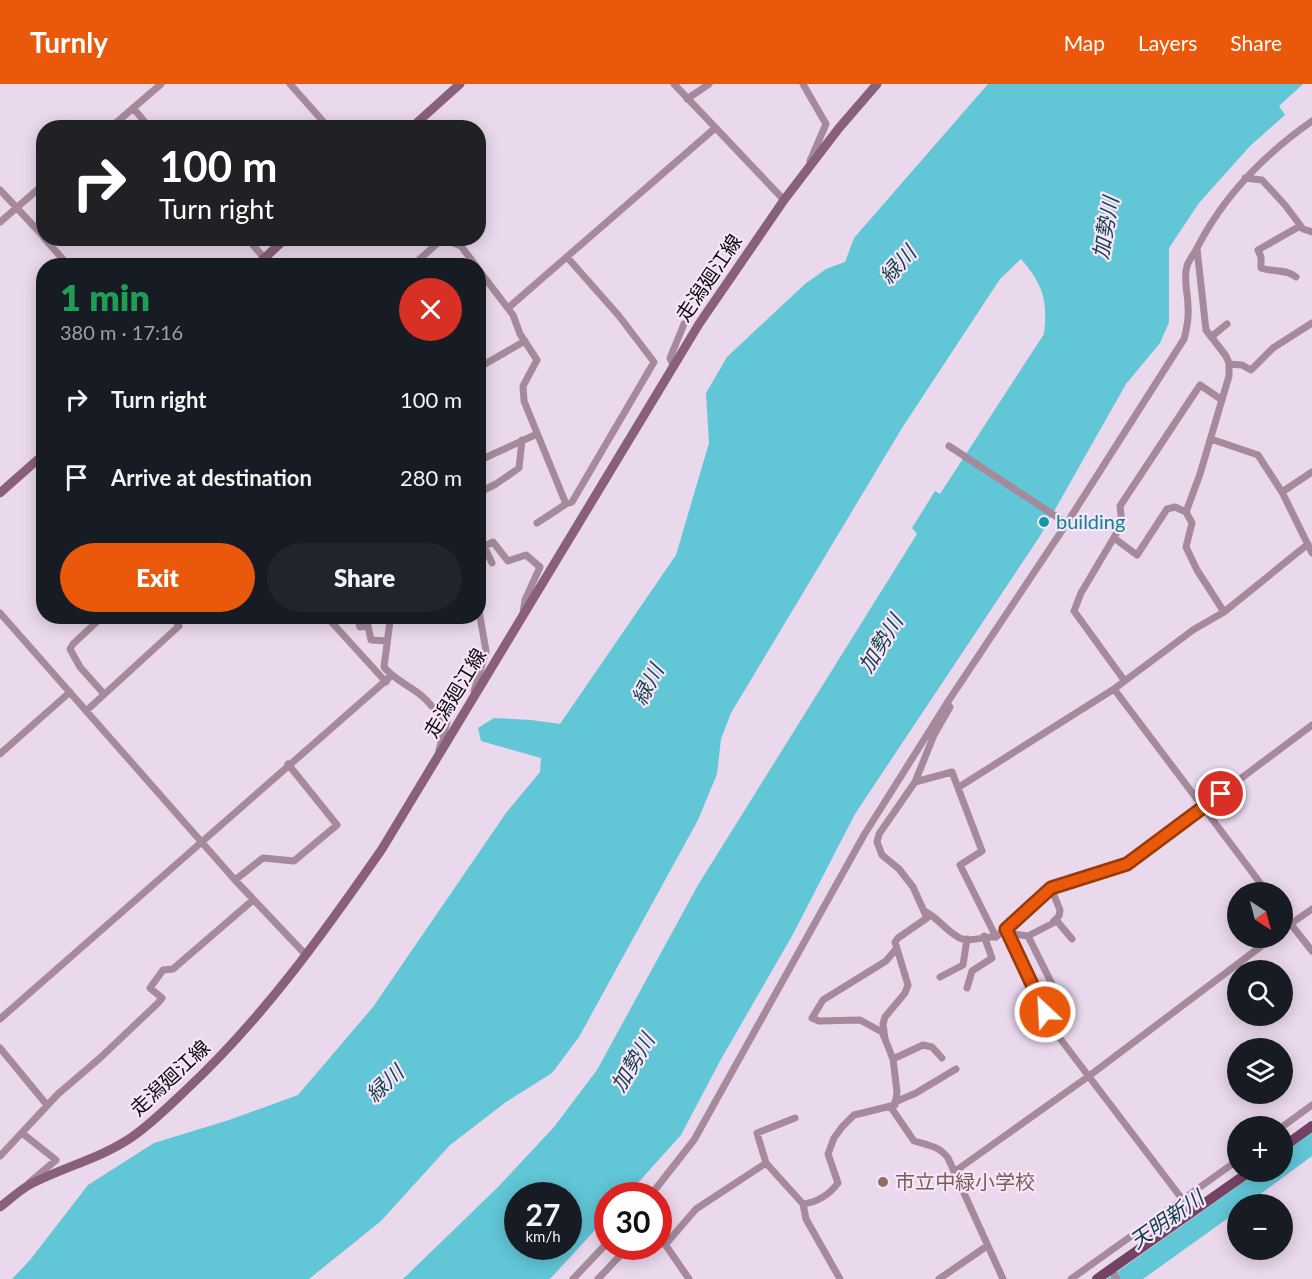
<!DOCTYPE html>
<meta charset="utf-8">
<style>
:root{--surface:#171b24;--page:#20242c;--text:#f1f3f6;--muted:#9ea1a6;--accent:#ea580c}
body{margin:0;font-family:Lato,"Noto Sans JP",sans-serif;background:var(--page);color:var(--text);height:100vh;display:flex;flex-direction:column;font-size:22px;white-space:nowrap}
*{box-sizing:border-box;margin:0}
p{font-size:20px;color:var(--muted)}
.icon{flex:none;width:33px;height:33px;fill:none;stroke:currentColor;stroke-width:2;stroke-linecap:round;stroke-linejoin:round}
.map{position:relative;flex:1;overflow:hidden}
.panel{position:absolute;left:36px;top:174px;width:450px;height:366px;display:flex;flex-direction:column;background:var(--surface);border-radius:24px;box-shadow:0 3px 15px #0003}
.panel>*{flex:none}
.hud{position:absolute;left:36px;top:36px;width:450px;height:126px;border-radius:24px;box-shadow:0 3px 15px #0003;background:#202124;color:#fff;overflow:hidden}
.needle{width:39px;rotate:144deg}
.buttons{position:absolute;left:1227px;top:798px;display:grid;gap:12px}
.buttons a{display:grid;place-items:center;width:66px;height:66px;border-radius:50%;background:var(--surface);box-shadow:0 3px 15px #0003;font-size:30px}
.speed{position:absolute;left:504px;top:1098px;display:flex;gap:12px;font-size:30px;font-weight:700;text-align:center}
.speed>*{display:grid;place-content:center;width:78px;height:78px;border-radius:50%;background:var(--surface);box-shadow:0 3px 15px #0003;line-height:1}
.speed small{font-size:15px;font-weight:400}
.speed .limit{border:9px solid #d22;background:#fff;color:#111}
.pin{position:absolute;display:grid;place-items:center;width:51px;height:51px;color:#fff;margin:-26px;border:3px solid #fff;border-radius:50%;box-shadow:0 2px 6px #0007}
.me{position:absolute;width:66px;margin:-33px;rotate:335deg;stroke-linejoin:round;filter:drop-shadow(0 0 4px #0008)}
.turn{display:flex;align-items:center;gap:21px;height:126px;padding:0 24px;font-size:27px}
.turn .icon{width:78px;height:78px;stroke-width:2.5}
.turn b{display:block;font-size:42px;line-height:51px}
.round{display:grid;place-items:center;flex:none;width:63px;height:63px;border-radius:32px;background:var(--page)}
.head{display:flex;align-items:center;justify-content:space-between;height:102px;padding:0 24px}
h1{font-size:36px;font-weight:800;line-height:45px;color:#1e9e55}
.button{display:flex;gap:12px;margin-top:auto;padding:12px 24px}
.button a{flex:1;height:69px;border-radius:36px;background:var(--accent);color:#fff;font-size:24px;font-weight:800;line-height:69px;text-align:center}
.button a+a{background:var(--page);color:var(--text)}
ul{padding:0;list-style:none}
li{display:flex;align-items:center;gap:18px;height:78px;padding:0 24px}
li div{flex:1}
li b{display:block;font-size:22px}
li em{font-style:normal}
header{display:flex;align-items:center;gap:36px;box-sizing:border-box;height:84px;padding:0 30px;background:var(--accent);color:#fff}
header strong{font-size:28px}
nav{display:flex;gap:33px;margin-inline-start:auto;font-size:21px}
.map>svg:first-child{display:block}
.water{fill:#61c6d6;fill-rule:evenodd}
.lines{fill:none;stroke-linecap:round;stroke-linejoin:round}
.street{stroke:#a6899b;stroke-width:7}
.secondary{stroke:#89607b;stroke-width:9}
.primary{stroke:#744263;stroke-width:10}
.route-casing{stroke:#983908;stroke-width:15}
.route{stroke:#ea580c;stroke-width:10}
.culture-dot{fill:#0f9aa8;stroke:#f7e5f9;stroke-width:2}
.education-dot{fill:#8d6e63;stroke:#f7e5f9;stroke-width:2}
.labels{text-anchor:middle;stroke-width:4.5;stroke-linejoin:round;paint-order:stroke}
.street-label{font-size:20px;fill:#0f0910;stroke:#f7e5f9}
.culture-label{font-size:20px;fill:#0d838f;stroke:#f7e5f9;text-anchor:start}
.education-label{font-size:20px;fill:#785e54;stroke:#f7e5f9;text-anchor:start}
.water-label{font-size:21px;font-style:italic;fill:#103f47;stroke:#f7e5f9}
</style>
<header>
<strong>Turnly</strong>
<nav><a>Map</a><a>Layers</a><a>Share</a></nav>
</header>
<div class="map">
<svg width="1312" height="1195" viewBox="0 0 1312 1195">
<rect width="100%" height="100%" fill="#ead8ec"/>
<path class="water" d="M988 0H1303L1279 22 1285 31 1250 62 1199 119 1169 164V238L1160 259 1126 300 1040 452 855 730 792 852 720 977 681 1051 627 1111 608 1112 607 1133 550 1195H403L498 1103 554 1043 597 986 698 801 917 450 912 444 935 407 940 410 1044 250C1048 217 1043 200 1021 175L1000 195 902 344 731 629 721 655 717 690 698 736 579 953 552 989 506 1018 450 1061 381 1137 309 1195H12L30 1176 88 1101 154 1059 229 1036 298 1011 373 923 506 729 540 688 541 674 481 657 478 644 494 634 531 636 560 640 676 471 709 359 706 309 727 273 805 200 826 185 845 178 854 154ZM518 1112H568V1162H518Z
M1312 1048V1072L1247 1120H1238L1237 1127 1231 1132 1143 1195H1107L1258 1088H1282L1283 1070Z"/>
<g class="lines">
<path class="street" d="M290 0 329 44
M674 0 784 116
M803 0 826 40 810 77
M687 15 709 0
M133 24 150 44
M110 44 161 0
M1245 94 1262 96 1285 121 1303 145 1312 148
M0 106 44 153
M0 138 44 100
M44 154 69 182
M247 154 271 182
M440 154 461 162 476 182
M1197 165 1206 246 1226 272 1229 279V292L1200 390 1186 428 1192 439 1186 463 1197 486 1224 528
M412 182 441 156
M478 185 513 231 520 250 537 276 523 302 524 317 566 420 572 418 654 278 619 232 567 173
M1296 193C1287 185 1272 188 1261 184V173L1258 166 1300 142
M508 224 714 45
M1211 253 1227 240
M1229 280 1242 281 1251 286 1273 264 1312 239
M673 281 670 274 684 240
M478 284 525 257
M1211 355 1258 371 1282 408 1312 469
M478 377 537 350
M1282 408 1312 388
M478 409 496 400 519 384 522 356
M537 439 566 420
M1065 442 1184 255C1187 244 1189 234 1188 223 1188 209 1183 195 1187 182 1189 176 1193 171 1196 166 1222 114 1265 70 1312 37
M478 449 492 479
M1114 454 1137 471 1167 425 1175 423 1186 428
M485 462 493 458 508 477 526 471 540 483 525 516 523 529
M0 529 235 796 306 871
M103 532 73 560 70 565 80 583 104 610
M326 532 386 598
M357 532 360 543 368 542 371 556 387 557
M405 532 390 537 384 583C394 596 411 602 423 613 432 621 438 631 447 638L439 666
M1124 596 1074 527 1081 509 1122 440 1120 422 1200 301 1222 316
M1114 605 1267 808
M474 607 486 567 478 521
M86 627 179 542 172 532
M0 670 70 608
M915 698 952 688 982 767 960 781 996 853
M959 703 1114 605 1193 546 1224 528 1308 460
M235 796 263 774 294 777 337 741 288 680
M1051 804 1060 826 1059 832 1053 838
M926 828C938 834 950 851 962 855 973 858 985 852 996 853L1051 804 1127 780 1312 641
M1282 829 1312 867
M1006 845 1052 944 1192 1128
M1282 846 1312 825
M1008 849 1028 852 1060 916 1045 926
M1028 852 1057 837 1072 855
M940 893 963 881 967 855
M967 904 972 887 992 874 984 852
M0 935 391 592
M884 953 882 948 860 936 819 937 812 934 823 916 886 877 896 865
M0 964 47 1021
M893 975 923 961 932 963 942 974
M895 1018 916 1009 956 985
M890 1022 914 1057C928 1061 939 1062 948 1074L1003 1195
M1282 1043 1312 1021
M22 1049 56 1076 29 1099
M0 1072 58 1010 100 974 158 919 162 914 150 904 163 886 173 885 253 816
M766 1079 757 1049 795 1034
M954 1088 1089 992 1272 854
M650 1112 694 1056 864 751 947 619
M803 1120C818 1118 829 1111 838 1099L828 1070 834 1054 842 1043 854 1031 895 1021 897 1008 893 975 885 955 883 940 885 933 905 909 908 901 895 858 898 854 927 834 913 803 899 785 882 771 877 758 879 750 915 698 934 651 950 623 947 619 1065 442 1063 437 949 362
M658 1150 689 1195
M665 1161 696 1125 766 1079 803 1120 806 1135 840 1195
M1110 1185 1117 1195
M573 1195 608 1158
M598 1195 629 1162
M939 1195 987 1162
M1071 1195 1238 1076"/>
<path class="secondary" d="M411 44 460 0
M256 182 286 154
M0 409 44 370
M0 1123C9 1116 19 1107 29 1101 63 1083 100 1075 132 1053 152 1039 169 1022 187 1005 263 934 323 850 382 765L699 240 784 116 839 44 877 0"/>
<path class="primary" d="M1282 1064 1312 1042
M1097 1195 1249 1088"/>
</g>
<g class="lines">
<defs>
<path id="route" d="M1045 928 1006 845 1051 804 1127 780 1221 710"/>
</defs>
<use href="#route" class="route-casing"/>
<use href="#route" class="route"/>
</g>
<circle class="culture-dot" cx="1044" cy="438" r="6"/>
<circle class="education-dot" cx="883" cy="1098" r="6"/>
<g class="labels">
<g class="street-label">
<text transform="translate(709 194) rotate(-56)" y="7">走潟廻江線</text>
<text transform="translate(455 609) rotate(-59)" y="7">走潟廻江線</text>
<text transform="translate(170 994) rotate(-43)" y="7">走潟廻江線</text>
</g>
<g class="culture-label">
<text x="1056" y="445">building</text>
</g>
<g class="education-label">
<text x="895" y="1105">市立中緑小学校</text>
</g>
<g class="water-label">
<text transform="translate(1106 144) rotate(-80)" y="7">加勢川</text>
<text transform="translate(898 181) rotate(-48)" y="7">緑川</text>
<text transform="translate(881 560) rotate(-58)" y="7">加勢川</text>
<text transform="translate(648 601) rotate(-62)" y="7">緑川</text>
<text transform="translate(633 979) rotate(-59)" y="7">加勢川</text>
<text transform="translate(385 1000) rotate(-43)" y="7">緑川</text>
<text transform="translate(1167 1136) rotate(-35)" y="7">天明新川</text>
</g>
</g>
</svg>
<div class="buttons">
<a><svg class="needle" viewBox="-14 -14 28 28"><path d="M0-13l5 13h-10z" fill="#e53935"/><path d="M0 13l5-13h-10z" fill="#9ea1a6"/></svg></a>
<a><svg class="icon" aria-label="search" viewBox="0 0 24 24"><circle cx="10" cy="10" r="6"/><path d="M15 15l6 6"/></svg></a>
<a><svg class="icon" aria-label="layers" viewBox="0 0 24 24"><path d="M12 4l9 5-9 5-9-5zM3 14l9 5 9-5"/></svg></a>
<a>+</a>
<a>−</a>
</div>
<div class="speed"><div>27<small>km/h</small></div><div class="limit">30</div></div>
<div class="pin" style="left:1221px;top:710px;background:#d93025"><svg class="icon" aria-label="arrive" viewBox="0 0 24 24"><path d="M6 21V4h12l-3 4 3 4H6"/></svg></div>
<svg class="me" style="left:1045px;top:928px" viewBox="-20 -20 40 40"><circle r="17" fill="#ea580c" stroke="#fff" stroke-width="3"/><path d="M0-11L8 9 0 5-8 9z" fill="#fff"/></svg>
<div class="hud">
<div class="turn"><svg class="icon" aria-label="right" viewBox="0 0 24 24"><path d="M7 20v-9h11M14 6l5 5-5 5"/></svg><div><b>100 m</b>Turn right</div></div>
</div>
<section class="panel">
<div class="head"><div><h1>1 min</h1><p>380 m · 17:16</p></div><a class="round" style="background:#d93025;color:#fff"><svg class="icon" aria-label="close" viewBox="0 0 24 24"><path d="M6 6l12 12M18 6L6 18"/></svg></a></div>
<ul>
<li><svg class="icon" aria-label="right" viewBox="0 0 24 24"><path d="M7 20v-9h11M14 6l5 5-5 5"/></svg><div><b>Turn right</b></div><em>100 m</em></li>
<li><svg class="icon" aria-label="arrive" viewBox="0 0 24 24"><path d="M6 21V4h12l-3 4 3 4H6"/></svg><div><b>Arrive at destination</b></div><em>280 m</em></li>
</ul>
<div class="button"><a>Exit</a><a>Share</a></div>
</section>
</div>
